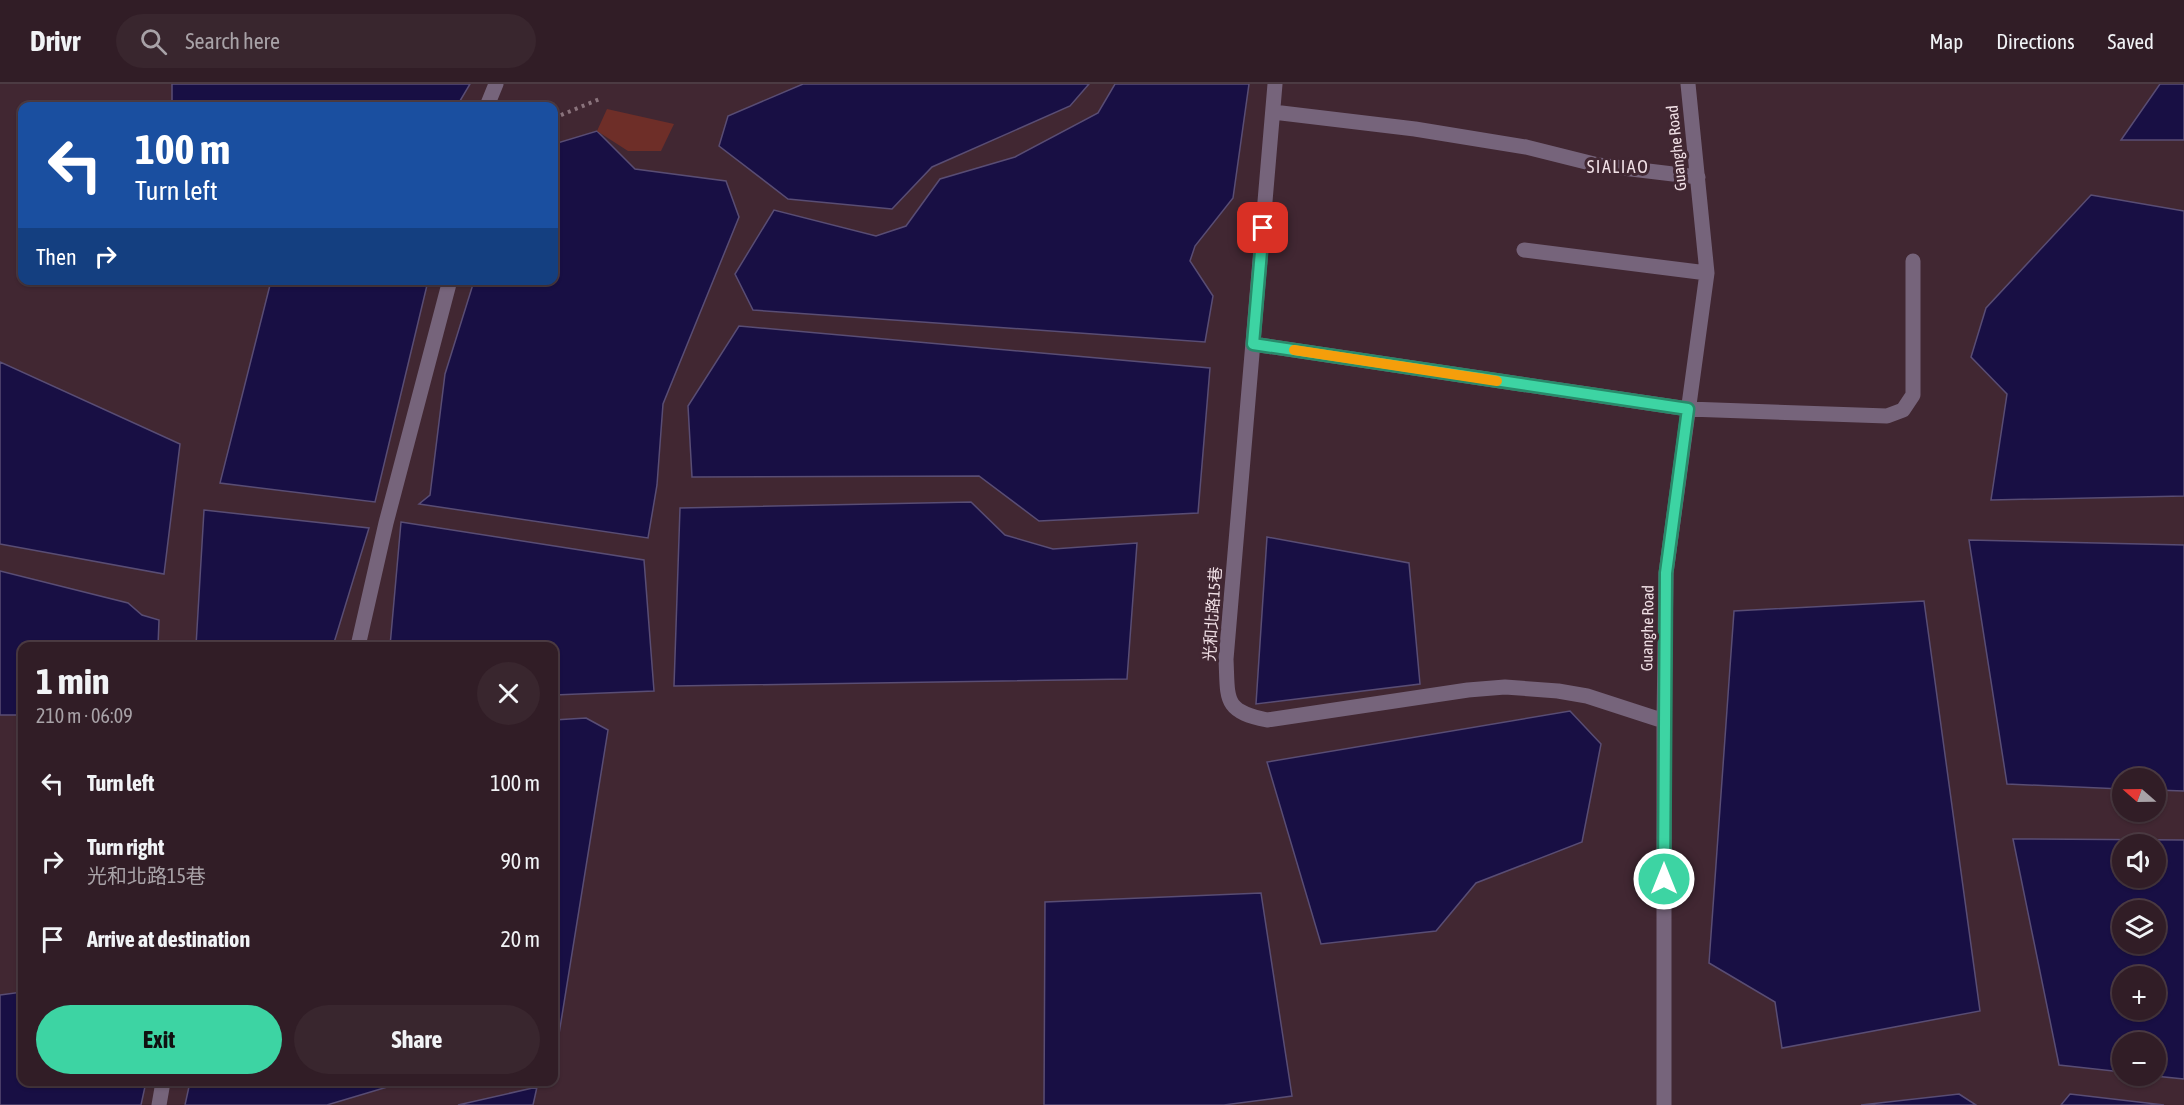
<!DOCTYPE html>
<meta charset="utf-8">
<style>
:root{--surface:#311d26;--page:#39262e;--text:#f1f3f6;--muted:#a8a2a7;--line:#4c3b43;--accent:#3dd4a3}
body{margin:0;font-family:"Asap Condensed","Noto Sans TC",sans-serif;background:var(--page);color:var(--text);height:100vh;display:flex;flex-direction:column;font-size:22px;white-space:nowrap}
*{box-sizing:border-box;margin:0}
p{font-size:20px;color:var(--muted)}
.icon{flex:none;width:33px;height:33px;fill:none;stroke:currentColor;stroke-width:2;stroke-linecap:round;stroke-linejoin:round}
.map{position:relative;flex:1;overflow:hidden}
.details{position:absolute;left:18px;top:558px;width:540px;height:444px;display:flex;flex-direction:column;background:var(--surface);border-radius:12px;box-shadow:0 2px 4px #0004,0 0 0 2px var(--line)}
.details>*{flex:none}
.guide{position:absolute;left:18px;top:18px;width:540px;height:183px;border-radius:12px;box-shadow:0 2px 4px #0004,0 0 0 2px var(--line);background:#1a4fa0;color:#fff;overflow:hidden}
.needle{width:39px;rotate:290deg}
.tools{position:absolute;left:2112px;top:684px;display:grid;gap:12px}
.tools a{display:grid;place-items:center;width:54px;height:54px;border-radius:50%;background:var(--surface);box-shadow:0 2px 4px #0004,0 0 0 2px var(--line);font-size:30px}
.pin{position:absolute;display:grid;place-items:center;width:51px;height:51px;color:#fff;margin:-26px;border-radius:12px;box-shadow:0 3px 9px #0006}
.me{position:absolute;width:66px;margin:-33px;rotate:0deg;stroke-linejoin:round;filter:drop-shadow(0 0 4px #0008)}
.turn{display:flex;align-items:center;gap:21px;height:126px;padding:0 18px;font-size:27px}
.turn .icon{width:78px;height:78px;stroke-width:2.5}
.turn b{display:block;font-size:42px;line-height:51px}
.then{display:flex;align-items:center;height:57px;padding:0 18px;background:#0003;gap:12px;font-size:22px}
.round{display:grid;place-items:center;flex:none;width:63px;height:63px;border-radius:32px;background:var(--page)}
.summary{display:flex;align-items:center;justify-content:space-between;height:102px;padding:0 18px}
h1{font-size:36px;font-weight:700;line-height:45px}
.button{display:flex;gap:12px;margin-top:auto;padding:12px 18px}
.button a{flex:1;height:69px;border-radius:36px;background:var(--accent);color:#111;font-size:24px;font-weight:700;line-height:69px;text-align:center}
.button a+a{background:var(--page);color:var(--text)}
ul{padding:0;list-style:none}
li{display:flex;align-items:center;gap:18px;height:78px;padding:0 18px}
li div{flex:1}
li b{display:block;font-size:22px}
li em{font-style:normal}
header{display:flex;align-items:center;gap:36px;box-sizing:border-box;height:84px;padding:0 30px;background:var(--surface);border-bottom:2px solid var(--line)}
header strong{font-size:28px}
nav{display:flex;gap:33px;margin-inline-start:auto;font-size:21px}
.search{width:420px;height:54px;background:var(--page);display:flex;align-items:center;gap:15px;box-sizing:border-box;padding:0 21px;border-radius:33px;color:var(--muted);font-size:22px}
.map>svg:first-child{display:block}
.water{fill:#180f44;stroke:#594d74;stroke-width:1.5;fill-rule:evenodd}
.building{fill:#6e2e28}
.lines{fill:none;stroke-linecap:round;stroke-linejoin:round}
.path{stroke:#8a737c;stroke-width:4;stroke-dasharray:3 4.5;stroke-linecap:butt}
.minor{stroke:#76647b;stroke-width:15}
.route-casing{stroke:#288a6a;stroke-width:15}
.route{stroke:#3dd4a3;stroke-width:10}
.slow{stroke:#f59e0b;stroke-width:10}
.labels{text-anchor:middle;stroke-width:6;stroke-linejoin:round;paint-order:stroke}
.street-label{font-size:16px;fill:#f0dfe5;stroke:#412732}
.neighbourhood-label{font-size:18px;letter-spacing:1.5px;fill:#f0dfe5;stroke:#412732}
</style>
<header>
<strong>Drivr</strong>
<div class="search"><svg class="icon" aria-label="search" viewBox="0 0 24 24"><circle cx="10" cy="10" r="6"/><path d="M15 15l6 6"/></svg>Search here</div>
<nav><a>Map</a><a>Directions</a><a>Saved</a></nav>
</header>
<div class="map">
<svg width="2184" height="1021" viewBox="0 0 2184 1021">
<rect width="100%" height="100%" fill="#412732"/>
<path class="water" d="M172 0H470L457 22H180L172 18Z
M803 0H1089L1070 22 932 83 892 125 788 115 719 62 728 32Z
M1115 0H1249L1233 114 1195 162 1190 177 1213 212 1205 258 753 226 735 190 774 126 876 152 906 142 940 95 1015 73 1098 29Z
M2160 0H2184V56H2121Z
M597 47 635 85 726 97 739 133 663 320 657 401 648 454 419 420 430 411 445 290 474 197 554 196V60Z
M2091 111 2184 127V412L1991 416 2007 310 1971 273 1986 224Z
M271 197H428L375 418 220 399Z
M739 242 1210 284 1198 429 1039 437 979 392 692 393 688 322Z
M0 278 180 360 164 490 0 460Z
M971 418 1005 451 1053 465 1137 459 1127 595 674 602 680 424Z
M204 426 369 444 333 562H196Z
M401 438 644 476 654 607 554 611V562H390Z
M1267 453 1409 479 1420 600 1256 620Z
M1969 456 2184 461V707L2156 706V694H2122V705L2007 700Z
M0 487 128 519 142 531 159 536 158 562H22V631H0Z
M1924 517 1980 927 1782 964 1775 918 1709 879 1734 527Z
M1570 627 1601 660 1582 758 1476 799 1436 847 1321 860 1267 678Z
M586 634 608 646 559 950 554 952V636Z
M2013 755 2184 756V995L2155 992 2156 958H2122V988L2059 981ZM2122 760H2156V794H2122ZM2122 826H2156V860H2122ZM2122 892H2156V926H2122Z
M1261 809 1292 1012 1224 1021H1044L1045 818Z
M22 908V998H146L141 1021H0V911Z
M190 998H404L327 1021H185Z
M537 1003 533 1021H458Z
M1959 1010 1976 1021H1861Z
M2070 1010 2164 1021H2061Z"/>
<path class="building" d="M607 25 674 40 661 67H628L597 47Z"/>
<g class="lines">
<path class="path" d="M554 34 602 14"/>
<path class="minor" d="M1275 0 1226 575C1228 616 1223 627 1267 636L1468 606 1505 603 1558 607 1587 612 1664 637
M487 22 496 0
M1273 28 1415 45 1526 63 1598 81 1698 93
M1524 166 1707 189
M1253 260 1688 325 1887 332 1903 326 1913 311V177
M358 562 386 439 450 196
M159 1021 163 998
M1664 1021V637L1666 489 1707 189 1688 0"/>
</g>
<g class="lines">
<defs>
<path id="route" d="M1263 144 1253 260 1688 325 1666 489 1664 795"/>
</defs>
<use href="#route" class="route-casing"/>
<use href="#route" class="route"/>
<path class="slow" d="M1294 266 1497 297"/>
</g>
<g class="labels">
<g class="street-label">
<text transform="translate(1676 64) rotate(-96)" y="6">Guanghe Road</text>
<text transform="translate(1212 530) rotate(-86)" y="6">光和北路15巷</text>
<text transform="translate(1647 544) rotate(-89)" y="6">Guanghe Road</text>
</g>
<g class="neighbourhood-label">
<text x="1618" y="89">SIALIAO</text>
</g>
</g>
</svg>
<div class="tools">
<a><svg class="needle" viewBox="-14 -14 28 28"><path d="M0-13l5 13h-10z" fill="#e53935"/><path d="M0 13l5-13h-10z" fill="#a8a2a7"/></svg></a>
<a><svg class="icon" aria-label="sound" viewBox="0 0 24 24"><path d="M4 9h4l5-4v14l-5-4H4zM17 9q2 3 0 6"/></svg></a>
<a><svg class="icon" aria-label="layers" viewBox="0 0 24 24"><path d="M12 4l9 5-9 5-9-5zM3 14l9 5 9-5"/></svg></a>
<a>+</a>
<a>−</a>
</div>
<div class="pin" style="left:1263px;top:144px;background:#d93025"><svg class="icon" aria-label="arrive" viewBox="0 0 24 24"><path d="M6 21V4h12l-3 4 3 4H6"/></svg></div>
<svg class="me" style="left:1664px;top:795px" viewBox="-20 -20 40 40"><circle r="17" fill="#3dd4a3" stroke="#fff" stroke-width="3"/><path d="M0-11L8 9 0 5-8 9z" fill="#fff"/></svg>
<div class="guide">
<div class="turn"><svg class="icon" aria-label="left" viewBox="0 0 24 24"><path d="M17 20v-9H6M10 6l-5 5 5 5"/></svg><div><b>100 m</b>Turn left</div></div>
<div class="then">Then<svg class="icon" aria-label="right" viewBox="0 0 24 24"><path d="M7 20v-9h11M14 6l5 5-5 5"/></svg></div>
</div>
<section class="details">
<div class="summary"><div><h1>1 min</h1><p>210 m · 06:09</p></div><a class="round"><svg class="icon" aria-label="close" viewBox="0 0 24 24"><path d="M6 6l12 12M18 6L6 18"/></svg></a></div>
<ul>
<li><svg class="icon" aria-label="left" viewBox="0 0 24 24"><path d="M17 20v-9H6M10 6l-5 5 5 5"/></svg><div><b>Turn left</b></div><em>100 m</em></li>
<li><svg class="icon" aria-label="right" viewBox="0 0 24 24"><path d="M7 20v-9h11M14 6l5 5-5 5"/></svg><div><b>Turn right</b><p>光和北路15巷</p></div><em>90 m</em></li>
<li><svg class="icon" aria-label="arrive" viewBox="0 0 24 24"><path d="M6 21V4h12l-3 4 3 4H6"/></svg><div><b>Arrive at destination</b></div><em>20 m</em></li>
</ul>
<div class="button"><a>Exit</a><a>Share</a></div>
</section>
</div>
